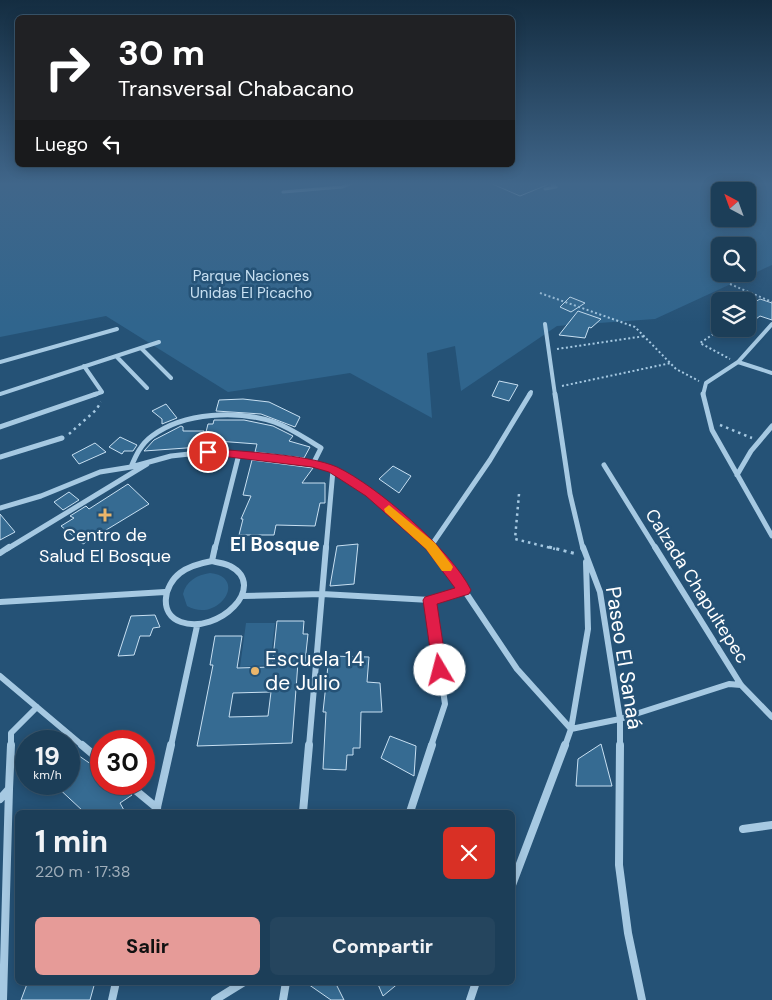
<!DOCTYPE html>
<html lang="es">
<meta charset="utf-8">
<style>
:root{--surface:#1c3e58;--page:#25455e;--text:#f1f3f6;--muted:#a0aeba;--line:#3a576e;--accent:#e69b98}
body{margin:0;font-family:"DM Sans",sans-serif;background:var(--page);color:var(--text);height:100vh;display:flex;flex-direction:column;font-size:19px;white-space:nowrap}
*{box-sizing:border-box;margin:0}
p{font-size:16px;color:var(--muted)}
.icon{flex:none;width:28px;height:28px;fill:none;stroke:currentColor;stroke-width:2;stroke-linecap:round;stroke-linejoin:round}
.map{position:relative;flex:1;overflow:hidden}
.drawer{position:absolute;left:15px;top:810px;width:500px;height:175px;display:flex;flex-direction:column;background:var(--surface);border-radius:8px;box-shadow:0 2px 12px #0003,0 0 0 1px var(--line)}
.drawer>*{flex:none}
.hud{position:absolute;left:15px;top:15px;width:500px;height:152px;border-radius:8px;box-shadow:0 2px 12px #0003,0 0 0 1px var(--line);background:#202124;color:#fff;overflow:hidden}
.needle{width:32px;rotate:319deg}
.fabs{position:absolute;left:711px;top:182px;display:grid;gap:10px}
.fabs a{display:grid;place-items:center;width:45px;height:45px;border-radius:8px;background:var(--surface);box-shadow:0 2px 12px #0003,0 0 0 1px var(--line);font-size:25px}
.speed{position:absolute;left:15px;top:730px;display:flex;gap:10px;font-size:25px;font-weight:700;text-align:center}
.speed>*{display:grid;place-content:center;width:65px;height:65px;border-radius:50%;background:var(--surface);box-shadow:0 2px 12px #0003,0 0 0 1px var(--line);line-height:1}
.speed small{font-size:12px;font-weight:400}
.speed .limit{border:8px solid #d22;background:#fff;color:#111}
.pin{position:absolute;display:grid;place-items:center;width:42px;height:42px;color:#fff;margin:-21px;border:2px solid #fff;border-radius:50%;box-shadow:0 1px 5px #0007}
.me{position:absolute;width:55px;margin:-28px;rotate:352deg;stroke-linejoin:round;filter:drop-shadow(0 0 4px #0008)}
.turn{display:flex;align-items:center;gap:18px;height:105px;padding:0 20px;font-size:22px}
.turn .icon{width:65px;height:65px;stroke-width:2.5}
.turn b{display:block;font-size:35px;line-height:42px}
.then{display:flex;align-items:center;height:48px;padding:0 20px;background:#0003;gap:10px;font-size:19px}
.round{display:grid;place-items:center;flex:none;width:52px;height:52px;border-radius:8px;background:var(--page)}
.head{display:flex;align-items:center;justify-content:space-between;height:85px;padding:0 20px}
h1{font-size:30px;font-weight:700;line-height:38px}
.primary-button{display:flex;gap:10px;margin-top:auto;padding:10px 20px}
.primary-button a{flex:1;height:58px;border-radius:8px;background:var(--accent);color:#111;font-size:20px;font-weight:700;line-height:58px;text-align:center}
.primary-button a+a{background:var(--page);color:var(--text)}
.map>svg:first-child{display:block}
.green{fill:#30658d;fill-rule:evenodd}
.building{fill:#366b92;stroke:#c8e0f2;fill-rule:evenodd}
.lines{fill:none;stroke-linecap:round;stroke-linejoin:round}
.path-far2{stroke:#a6c9e2;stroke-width:2;stroke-dasharray:2 2.5;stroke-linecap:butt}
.path-far1{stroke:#a6c9e2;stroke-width:2.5;stroke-dasharray:2.5 4;stroke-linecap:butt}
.path{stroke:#a6c9e2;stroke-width:3;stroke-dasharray:3 4.5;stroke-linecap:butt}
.street-far4{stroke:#a6c9e2;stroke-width:3}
.street-far3{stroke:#a6c9e2;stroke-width:4}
.street-far2{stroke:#a6c9e2;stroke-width:5}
.street-far1{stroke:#a6c9e2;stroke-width:6}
.street{stroke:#a6c9e2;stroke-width:8}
.route{fill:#e11d48;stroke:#92132f}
.slow{fill:#f59e0b}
.poi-dot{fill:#ebb66b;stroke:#255276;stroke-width:2}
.labels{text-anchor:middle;stroke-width:5;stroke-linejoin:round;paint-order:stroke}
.far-park-label{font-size:15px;fill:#c8e0f2;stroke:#255276}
.poi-label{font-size:18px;fill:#fff;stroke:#255276}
.street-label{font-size:18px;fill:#fff;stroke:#255276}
.neighbourhood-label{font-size:19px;font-weight:bold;fill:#fff;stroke:#255276}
.near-street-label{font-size:21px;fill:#fff;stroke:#255276}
.near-poi-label{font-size:21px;fill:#fff;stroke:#255276;text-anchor:start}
</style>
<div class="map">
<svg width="772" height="1000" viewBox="0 0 772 1000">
<rect width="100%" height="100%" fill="#255276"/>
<path class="green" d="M0 183H772V265L655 319 557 326 461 391 455 346 427 353 432 418 350 373 228 392 106 316 0 337ZM720 191H748V219H720ZM720 246H748V274H720Z
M210 573C249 577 218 624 187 606L183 594C186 581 197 575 210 573Z
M246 623H275L270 665 240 667Z"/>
<path class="building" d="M490 183H547V185L520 196Z
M570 297 585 303 571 312 560 307Z
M760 299 772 303V320L760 316 748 325V306Z
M578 311 601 319 591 328 589 327 585 338 559 335Z
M499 381 518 385 509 401 492 396Z
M243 399 269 402 300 417 295 427 261 414 216 411 219 400Z
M166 404 177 418 162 424V419L152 411Z
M214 420H244L273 426 293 436 289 441 310 447 304 458 255 452 257 444 204 440 208 424H213Z
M181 426 183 427V431H204L200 447 144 451 154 440Z
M120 437 137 445 133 451H124L122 454 109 447Z
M95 443 106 452 79 464 72 455Z
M252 460 313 468 302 483H325V503H320L315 526 276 525 274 535H239L243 519H241L251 496 243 495Z
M393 466 411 476 399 493 379 479Z
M128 484 149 504 83 544 61 526 74 518 70 516 86 506 89 509Z
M69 492 79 500 63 510 54 502Z
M0 514 15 532 0 540Z
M358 544 354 584 330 586 337 546Z
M155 615 160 627 153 628 150 636H140L134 655 118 656 131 616Z
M277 621H304L303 634H308L305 662H298L292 743 197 746 213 665H210L215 636H242L237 668 272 667ZM271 692 268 716 229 717 233 693Z
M329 656 369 657 367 682 380 683 382 712H361L360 748H353V755H347L346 770 323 769 326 712H323Z
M390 736 416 746 414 776 381 758Z
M601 744 612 786H576L578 759Z
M69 749 101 771V784H119L132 795 120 803 125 812H84L54 784H69Z
M95 982 90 1000H21L27 984Z
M305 982H335L344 1000H331Z
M377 982H400L383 996Z"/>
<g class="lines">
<path class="path-far2" d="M730 284 772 302
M540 293 635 327 676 369 699 381
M721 329 700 343 730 359
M557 349 645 336
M562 386 671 363"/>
<path class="path-far1" d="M720 425 752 438
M69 434 96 410 101 402
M519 494 515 539 555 549"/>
<path class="path" d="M549 547 577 554"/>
<path class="street-far4" d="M545 189 556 187 550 183
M283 192 342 187 352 183"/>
<path class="street-far3" d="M545 324 555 395
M141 348 171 378
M116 356 147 388
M0 362 117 329
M738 362 772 373
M84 366 102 392 93 395
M0 394 159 342
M529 395 531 392
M703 395 706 383 738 362 772 324"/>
<path class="street-far2" d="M555 394 570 494 583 549
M703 394 712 430 772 536
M0 427 96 394
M0 457 62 438
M604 465 656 549
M131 467C136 455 141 444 152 436 184 412 238 410 274 422 291 428 306 439 321 448L313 464
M737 475 751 451 772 426
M0 508 41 496 100 472 131 467 171 456 208 452 239 454 313 464 333 470 370 494 433 549
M431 546 490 460 530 394
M7 549 147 464
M215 549 239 454
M326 549 333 470"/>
<path class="street-far1" d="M432 547 464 590 517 669 571 729
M583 547 600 592 620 719V746
M655 547 741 685 772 717
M0 553 9 547
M212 561C218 563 225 563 230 566 269 586 218 635 181 622 158 614 164 585 180 573 189 566 201 563 212 561Z
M212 561 215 547
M242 596 322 594 430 600 464 590
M430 600 445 704 431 746
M0 602 165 592
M0 676 83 746
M571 729 620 719 729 684 741 685
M11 746V733L37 707
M171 746 197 626
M309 746 326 547
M565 746 571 729 588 629 586 562"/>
<path class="street" d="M82 745 101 761
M620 745 619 865 628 933 642 1000
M128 784 157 808
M0 799 9 789 11 745
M156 812 171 745
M303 812 309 745
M410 812 432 745
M743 829 772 825
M512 885 565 745
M3 1000 9 789
M112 1000 116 982
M215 1000 244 982
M283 1000 286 982
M470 1000 476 982"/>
</g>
<linearGradient id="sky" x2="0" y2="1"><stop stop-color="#142d41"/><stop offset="0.57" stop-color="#40668a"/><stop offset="1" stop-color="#40668a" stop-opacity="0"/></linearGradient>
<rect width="772" height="323" fill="url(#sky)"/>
<path class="route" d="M208 448C242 452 307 454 337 467 377 486 451 550 471 590L469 594 437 604 447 670 445 674 440 676 435 674 433 670 423 600 425 597 455 588 426 549 366 496 329 472 312 467 204 454V449Z"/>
<path class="slow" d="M389 505 435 543 451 564 453 567 451 571H442L426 549 385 512 384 509Z"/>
<g class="poi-dot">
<path d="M102.5 507.5h5v5h5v5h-5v5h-5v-5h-5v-5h5z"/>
<circle cx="255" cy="671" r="5"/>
</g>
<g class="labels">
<g class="far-park-label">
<text x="251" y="281">Parque Naciones<tspan x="251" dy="17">Unidas El Picacho</tspan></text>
</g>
<g class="poi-label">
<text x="105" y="541">Centro de<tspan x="105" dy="21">Salud El Bosque</tspan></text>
</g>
<g class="street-label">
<text transform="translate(697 586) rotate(58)" y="6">Calzada Chapultepec</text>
</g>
<g class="neighbourhood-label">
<text x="275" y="551">El Bosque</text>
</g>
<g class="near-street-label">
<text transform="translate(624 658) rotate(81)" y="7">Paseo El Sanaá</text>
</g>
<g class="near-poi-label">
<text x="265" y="666">Escuela 14<tspan x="265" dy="24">de Julio</tspan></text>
</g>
</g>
</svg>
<div class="fabs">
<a><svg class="needle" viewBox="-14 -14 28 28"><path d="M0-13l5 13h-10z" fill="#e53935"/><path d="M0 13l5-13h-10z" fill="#a0aeba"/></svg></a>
<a><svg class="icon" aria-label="search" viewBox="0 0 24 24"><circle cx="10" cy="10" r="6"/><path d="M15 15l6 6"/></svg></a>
<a><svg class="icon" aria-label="layers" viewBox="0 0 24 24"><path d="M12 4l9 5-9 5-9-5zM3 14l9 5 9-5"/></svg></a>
</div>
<div class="speed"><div>19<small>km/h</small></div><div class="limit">30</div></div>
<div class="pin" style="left:208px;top:452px;background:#d93025"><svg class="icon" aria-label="arrive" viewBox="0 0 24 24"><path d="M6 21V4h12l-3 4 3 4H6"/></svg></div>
<svg class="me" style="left:440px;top:670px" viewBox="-20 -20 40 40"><circle r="19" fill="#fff"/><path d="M0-13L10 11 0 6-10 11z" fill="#e11d48"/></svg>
<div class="hud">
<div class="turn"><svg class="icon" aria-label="right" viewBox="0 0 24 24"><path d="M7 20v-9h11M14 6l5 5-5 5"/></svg><div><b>30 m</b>Transversal Chabacano</div></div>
<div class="then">Luego<svg class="icon" aria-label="left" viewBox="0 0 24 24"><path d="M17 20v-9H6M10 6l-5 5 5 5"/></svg></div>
</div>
<section class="drawer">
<div class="head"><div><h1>1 min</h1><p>220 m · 17:38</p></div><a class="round" style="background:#d93025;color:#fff"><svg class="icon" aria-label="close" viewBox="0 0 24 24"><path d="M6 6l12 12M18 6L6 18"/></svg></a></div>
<div class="primary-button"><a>Salir</a><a>Compartir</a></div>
</section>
</div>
